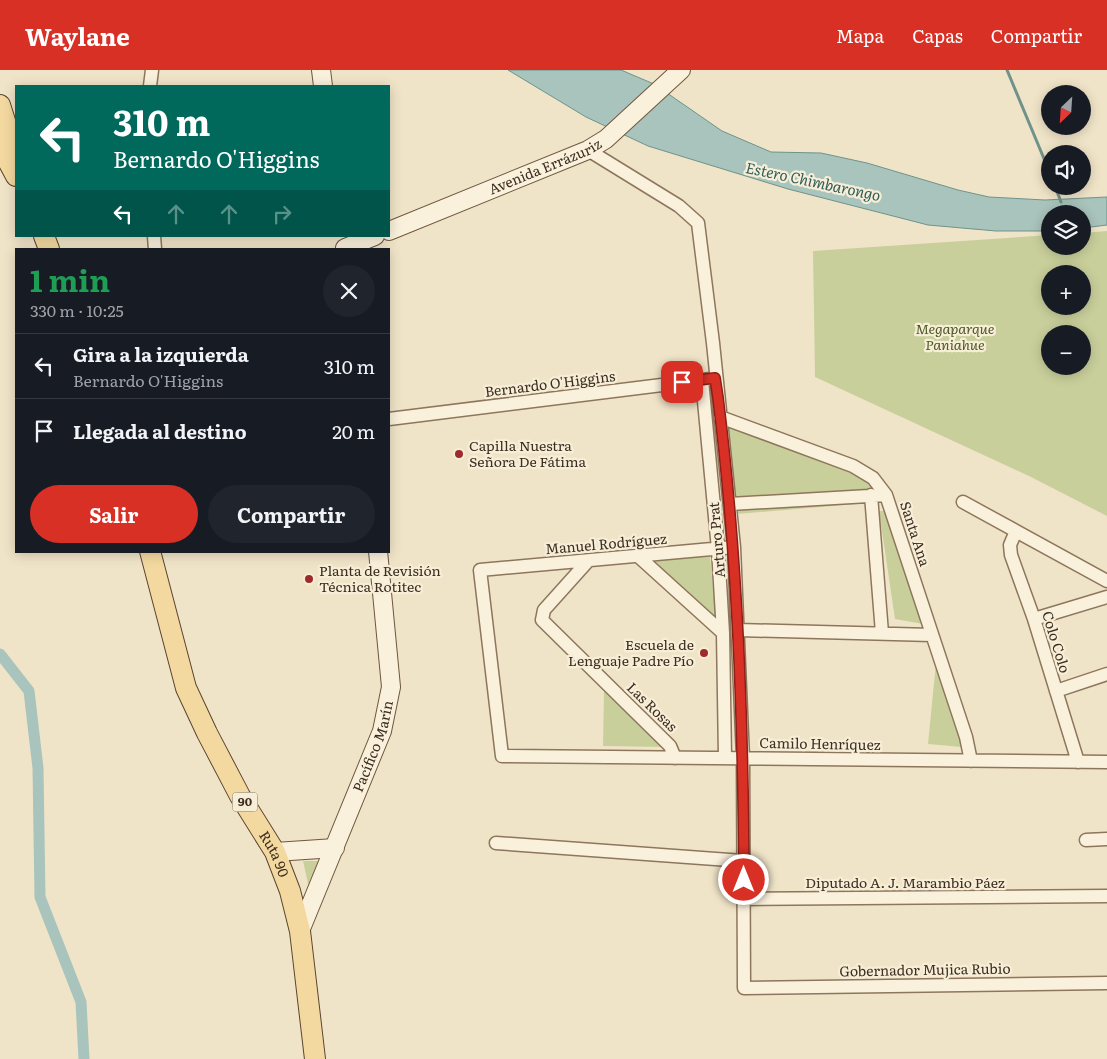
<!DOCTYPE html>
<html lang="es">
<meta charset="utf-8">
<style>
:root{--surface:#171b24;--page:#20242c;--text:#f1f3f6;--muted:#9ea1a6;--line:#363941;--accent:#d93025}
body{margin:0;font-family:Literata,serif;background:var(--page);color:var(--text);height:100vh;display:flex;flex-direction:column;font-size:19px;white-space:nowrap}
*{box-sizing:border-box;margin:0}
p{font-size:16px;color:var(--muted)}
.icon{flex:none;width:28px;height:28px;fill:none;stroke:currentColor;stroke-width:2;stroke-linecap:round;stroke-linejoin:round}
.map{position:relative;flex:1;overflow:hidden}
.details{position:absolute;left:15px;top:178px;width:375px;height:305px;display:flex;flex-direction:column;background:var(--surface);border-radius:0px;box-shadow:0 2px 12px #0003}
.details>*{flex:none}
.guide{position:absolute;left:15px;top:15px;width:375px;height:152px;border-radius:0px;box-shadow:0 2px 12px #0003;background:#00695c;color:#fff;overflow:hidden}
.needle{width:32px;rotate:205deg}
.controls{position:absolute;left:1041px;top:15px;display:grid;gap:10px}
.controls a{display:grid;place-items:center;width:50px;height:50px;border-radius:50%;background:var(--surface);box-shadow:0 2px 12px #0003;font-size:25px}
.pin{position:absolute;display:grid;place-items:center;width:42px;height:42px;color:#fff;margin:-21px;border-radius:10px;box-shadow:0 2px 8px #0006}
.me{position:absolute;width:55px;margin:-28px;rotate:0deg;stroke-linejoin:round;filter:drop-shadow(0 0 4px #0008)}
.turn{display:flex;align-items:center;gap:18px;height:105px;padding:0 15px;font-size:22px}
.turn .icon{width:65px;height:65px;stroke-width:2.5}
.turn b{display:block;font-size:35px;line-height:42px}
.lanes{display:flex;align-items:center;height:48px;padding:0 15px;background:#0003;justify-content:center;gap:25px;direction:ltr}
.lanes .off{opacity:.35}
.round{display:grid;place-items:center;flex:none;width:52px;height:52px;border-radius:26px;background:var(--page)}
.overview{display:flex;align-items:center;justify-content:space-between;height:85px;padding:0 15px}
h1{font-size:30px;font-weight:700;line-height:38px;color:#1e9e55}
.primary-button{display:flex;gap:10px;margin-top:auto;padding:10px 15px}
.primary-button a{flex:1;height:58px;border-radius:30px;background:var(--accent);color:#fff;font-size:20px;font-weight:700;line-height:58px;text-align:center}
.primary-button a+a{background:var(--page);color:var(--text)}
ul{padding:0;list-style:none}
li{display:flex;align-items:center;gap:15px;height:65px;padding:0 15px;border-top:1px solid var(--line)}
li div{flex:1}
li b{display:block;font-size:19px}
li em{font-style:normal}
header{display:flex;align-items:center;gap:30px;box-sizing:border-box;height:70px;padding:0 25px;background:var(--accent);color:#fff}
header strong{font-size:24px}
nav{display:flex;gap:28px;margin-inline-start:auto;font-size:18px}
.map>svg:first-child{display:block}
.green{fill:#c9cf9b;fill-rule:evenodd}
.water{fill:#a9c4bc;stroke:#6f938a}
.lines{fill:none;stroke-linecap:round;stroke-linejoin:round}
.stream{stroke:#6f938a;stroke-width:3}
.canal{stroke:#a9c4bc;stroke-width:11}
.street-casing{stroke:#8d765c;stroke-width:15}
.secondary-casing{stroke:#6f573f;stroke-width:20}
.primary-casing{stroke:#5b4430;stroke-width:22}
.street{stroke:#faf1dc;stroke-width:12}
.secondary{stroke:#faf1dc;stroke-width:18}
.primary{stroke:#f3d9a0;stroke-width:20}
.route-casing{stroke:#8d1f18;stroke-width:12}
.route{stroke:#d93025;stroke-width:9}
.poi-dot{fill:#9e2a2b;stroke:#f7eed8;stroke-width:2}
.labels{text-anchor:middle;stroke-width:4.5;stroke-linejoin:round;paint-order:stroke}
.shield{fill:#f7eed8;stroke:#756857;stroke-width:1}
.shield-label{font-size:12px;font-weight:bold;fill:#3d2e20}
.street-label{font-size:14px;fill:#3d2e20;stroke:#f7eed8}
.park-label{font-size:14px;font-style:italic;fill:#4d5a26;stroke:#f7eed8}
.poi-label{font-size:14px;fill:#3d2e20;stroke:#f7eed8;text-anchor:start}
.water-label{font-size:15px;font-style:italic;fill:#2f5d5a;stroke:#f7eed8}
</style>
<header>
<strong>Waylane</strong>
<nav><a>Mapa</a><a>Capas</a><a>Compartir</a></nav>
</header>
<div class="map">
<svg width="1107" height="989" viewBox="0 0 1107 989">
<rect width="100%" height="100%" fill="#f0e4c8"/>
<path class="green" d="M1107 161V446L1031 407 815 307 813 181 1050 165V176H1082L1083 163ZM1050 204H1082V236H1050ZM1050 264H1082V296H1050Z
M720 347 853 396 892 431 737 444Z
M879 441H887L923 554 895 549Z
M710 487 716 550 650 488Z
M936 593 966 667 961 677 928 674Z
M604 621 663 677 603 676Z
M303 791H324L309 818Z"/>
<path class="water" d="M508 0H621L654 14 722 61 771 82 821 83 867 93 958 120 989 127 1045 130 1107 127V155L1083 158 1082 144H1050V161H996L928 155 788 119 648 76 586 47Z"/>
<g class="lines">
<path class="stream" d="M1007 0 1050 103
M1055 116 1061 132"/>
<path class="canal" d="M0 584 29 621 38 698 40 827 81 932 84 989"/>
<defs>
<path id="street" d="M150 16 152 0
M588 80 679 136 698 153 713 273 734 477 743 688 744 918 1107 913
M154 166 155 179
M702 310 718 479 723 563 725 688
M720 347 853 396 873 408 886 425 966 667 971 691
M389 349 710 309
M871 425 882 563
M963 432 1107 511
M730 434 886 425
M1016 461 1010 475 1011 485 1034 549 1078 692
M734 477 480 500 502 686 1107 692
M638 486 723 563
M588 491 544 540 542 550 670 676 675 688
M1034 549 1107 527
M739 560 932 565
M1056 621 1107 604
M1086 770 1107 769
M496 773 743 791
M744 829 1107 826"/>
<g id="secondary">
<path d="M321 0 323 16"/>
<path id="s1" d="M389 161 588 80 606 69 681 0"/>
<path d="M345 178 375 166"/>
<path d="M275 782 335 778"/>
<path id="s2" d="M300 861 382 661 391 617 378 481"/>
</g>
<g id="primary">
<path d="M0 35 16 86"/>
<path d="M0 76 16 106"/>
<path d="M44 166 49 179"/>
<path id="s3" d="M150 481 186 618 207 663 240 726 275 782 290 821 300 861 315 989"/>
</g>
</defs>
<use href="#street" class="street-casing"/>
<use href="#secondary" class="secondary-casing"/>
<use href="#primary" class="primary-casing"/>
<use href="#street" class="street"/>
<use href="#secondary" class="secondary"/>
<use href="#primary" class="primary"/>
</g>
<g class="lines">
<defs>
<path id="route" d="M682 312 715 308 718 328C738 488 743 648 744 810"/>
</defs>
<use href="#route" class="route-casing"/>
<use href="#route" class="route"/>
</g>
<g class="poi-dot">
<circle cx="459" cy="384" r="5"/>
<circle cx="309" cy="509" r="5"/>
<circle cx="704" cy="583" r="5"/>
</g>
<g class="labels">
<rect class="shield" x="232.5" y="722.5" width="25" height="19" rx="4"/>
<g class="shield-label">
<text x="245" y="736">90</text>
</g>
<g class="street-label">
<text dy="5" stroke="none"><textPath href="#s1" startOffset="169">Avenida Errázuriz</textPath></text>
<text transform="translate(550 314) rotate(-7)" y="5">Bernardo O'Higgins</text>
<text transform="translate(915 464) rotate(72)" y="5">Santa Ana</text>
<text transform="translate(717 470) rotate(-95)" y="5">Arturo Prat</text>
<text transform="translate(606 474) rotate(-5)" y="5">Manuel Rodríguez</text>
<text transform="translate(1056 572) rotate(73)" y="5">Colo Colo</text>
<text transform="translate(652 637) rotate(44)" y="5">Las Rosas</text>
<text transform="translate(820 674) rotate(1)" y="5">Camilo Henríquez</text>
<text dy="5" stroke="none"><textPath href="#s2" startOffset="199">Pacífico Marín</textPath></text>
<text dy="5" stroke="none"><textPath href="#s3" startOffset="330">Ruta 90</textPath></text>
<text x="905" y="818">Diputado A. J. Marambio Páez</text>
<text transform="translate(925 900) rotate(-1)" y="5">Gobernador Mujica Rubio</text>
</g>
<g class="park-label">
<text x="955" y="264">Megaparque<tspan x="955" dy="16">Paniahue</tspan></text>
</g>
<g class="poi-label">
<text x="469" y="381">Capilla Nuestra<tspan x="469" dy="16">Señora De Fátima</tspan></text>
<text x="319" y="506">Planta de Revisión<tspan x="319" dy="16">Técnica Rotitec</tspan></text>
<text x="694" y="580" text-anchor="end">Escuela de<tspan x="694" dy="16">Lenguaje Padre Pío</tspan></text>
</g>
<g class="water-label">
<text transform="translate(813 112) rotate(12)" y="5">Estero Chimbarongo</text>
</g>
</g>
</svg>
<div class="controls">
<a><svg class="needle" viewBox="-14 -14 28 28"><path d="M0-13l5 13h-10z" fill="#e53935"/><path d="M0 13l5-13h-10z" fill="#9ea1a6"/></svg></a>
<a><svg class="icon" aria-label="sound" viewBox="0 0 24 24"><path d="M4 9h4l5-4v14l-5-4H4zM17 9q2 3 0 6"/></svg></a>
<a><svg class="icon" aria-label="layers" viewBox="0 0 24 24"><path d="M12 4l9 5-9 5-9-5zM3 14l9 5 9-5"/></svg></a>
<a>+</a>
<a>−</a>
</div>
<div class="pin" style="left:682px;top:312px;background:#d93025"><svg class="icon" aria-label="arrive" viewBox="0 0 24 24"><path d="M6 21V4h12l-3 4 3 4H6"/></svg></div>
<svg class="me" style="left:744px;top:810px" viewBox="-20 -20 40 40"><circle r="17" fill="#d93025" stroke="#fff" stroke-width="3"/><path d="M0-11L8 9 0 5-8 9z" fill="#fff"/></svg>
<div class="guide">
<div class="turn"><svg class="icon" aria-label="left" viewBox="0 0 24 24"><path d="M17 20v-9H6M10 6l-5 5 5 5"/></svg><div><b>310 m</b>Bernardo O'Higgins</div></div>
<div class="lanes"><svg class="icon" aria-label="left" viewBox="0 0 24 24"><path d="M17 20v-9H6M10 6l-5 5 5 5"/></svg><svg class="icon off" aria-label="ahead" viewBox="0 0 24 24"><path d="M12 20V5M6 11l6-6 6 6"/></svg><svg class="icon off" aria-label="ahead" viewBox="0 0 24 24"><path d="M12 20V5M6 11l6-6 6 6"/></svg><svg class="icon off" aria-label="right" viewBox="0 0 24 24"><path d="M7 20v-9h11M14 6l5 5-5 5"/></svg></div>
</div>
<section class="details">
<div class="overview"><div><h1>1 min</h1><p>330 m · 10:25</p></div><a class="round"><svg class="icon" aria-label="close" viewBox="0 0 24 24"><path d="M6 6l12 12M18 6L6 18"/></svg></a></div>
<ul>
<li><svg class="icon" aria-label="left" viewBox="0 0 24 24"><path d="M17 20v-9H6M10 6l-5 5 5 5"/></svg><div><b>Gira a la izquierda</b><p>Bernardo O'Higgins</p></div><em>310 m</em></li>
<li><svg class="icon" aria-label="arrive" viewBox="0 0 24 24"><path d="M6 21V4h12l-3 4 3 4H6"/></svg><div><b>Llegada al destino</b></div><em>20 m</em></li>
</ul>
<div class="primary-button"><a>Salir</a><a>Compartir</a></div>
</section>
</div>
